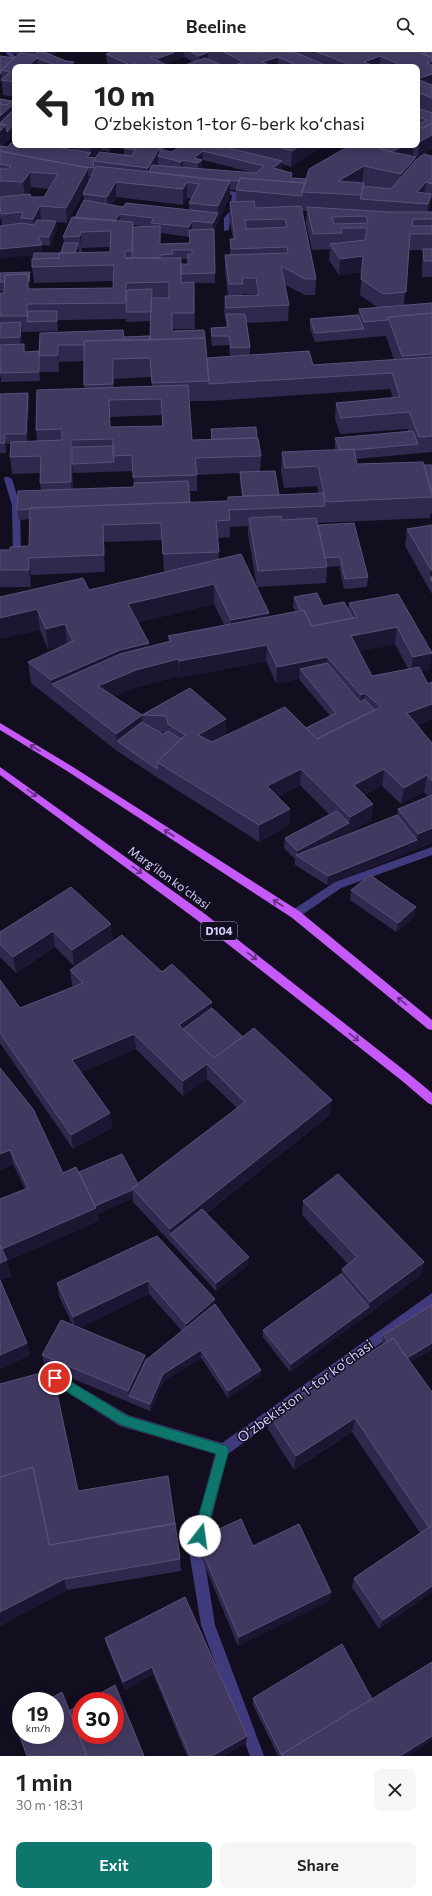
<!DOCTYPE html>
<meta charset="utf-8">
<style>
:root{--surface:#fff;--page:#f6f6f6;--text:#202124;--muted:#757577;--accent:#0f766e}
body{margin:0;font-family:Commissioner,sans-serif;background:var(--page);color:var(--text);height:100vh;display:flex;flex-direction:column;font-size:15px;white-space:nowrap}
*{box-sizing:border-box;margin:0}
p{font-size:13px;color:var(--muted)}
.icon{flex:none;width:22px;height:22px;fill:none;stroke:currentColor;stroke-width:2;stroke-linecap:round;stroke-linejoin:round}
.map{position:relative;height:1704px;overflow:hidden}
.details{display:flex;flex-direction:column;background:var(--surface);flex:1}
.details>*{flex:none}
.guide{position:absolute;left:12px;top:12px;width:408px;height:84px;border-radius:8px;box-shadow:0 2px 10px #0003;background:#fff;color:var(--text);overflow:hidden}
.speed{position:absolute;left:12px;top:1640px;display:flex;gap:8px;font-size:20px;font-weight:700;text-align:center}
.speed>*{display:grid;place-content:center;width:52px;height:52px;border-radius:50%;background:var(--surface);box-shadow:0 2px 10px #0003;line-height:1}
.speed small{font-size:10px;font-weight:400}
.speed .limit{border:6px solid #d22;background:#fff;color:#111}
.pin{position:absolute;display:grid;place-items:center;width:34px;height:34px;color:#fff;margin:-17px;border:2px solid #fff;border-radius:50%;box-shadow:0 1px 4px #0007}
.me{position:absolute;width:44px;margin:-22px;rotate:15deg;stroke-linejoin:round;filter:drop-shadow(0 0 3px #0008)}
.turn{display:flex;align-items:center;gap:14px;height:84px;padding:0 16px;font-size:18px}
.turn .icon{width:52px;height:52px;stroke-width:2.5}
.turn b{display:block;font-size:28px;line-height:34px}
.round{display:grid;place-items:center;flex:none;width:42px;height:42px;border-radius:8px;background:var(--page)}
.summary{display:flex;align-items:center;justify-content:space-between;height:68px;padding:0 16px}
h1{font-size:24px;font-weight:600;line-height:30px}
.action{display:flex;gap:8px;margin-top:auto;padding:8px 16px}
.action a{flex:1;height:46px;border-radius:8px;background:var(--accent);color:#fff;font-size:16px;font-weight:600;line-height:46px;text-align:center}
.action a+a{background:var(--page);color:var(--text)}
header{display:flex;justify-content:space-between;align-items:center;height:52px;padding:0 16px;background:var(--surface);font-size:18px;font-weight:600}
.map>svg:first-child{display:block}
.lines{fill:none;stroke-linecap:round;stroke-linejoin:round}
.lane{fill:#403b7d;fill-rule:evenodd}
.street{fill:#403b7d;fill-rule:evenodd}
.primary{fill:#c55af8;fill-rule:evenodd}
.wall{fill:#30284d;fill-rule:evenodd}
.shaded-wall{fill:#1d1633}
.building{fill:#423960;stroke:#595179;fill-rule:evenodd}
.oneway{stroke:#633081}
.route{fill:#0f766e;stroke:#0a4d48}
.labels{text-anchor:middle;stroke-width:3;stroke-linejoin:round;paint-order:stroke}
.shield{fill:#120e20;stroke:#9b94bb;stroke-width:1}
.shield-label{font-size:11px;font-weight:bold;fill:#d6cefd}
.street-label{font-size:12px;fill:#d6cefd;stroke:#120e20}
.near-street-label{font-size:14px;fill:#d6cefd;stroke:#120e20}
</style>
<header><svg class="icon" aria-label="menu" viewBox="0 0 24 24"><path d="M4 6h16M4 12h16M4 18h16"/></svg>Beeline<svg class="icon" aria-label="search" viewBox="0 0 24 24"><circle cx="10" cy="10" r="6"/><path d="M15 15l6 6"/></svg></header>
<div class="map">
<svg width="432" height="1704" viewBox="0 0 432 1704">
<rect width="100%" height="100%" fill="#120e20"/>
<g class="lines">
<path class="lane" d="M233 156 236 158 230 166 229 178 224 179V166Z"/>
<path class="street" d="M5 0H11L15 4 30 8 27 10 11 6Z
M218 137 236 140 239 144 236 156 239 157V159L233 160 230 158 232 143 216 140V138Z
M5 425H8L12 427 20 453 21 504 14 510 0 511V505H9L13 503 12 453 4 427Z
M432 795V803L341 836 299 865H291L290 862 291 859 335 830Z
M432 1241V1254L228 1402 203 1499 215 1573 264 1704H250L201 1573 189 1499 215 1402 120 1374 54 1332 42 1334 38 1332 36 1328 38 1324 55 1320 128 1363 222 1391Z"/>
<path class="primary" d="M0 671 73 715 299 859 432 968V978L428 977 291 865 67 719 0 678Z
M0 715 205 862 409 1022 432 1041V1053L428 1051 401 1028 197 868 0 723Z"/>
</g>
<path class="wall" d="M9 0H58L51 3 66 9 74 10V15H15V45L3 43 2 30 0 31V4L14 6 18 3Z
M109 0H256L257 1 259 0H419L422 1 432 0V97L418 105 413 103 411 104 416 105V108L432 104V148L431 147 429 160H432V225H422V213L423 198H408L404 253 432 251V400L356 407 357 412 432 413V461H431L430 466 317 471 318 473 368 525 367 535 344 537 339 514 327 515 326 531 257 535 248 483V474L230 475V485L218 486 219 507 269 565 296 560 293 555 294 545 323 554 348 558 349 551 398 542 432 601 429 618 421 619 428 632 432 630V667L417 673 432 691V791L327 833 295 813V807L284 796 285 786 329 762 300 733 278 745 290 757 289 773 259 790 158 726 117 699 31 631 28 610 66 593 48 597 40 578 0 545 89 538 168 519H164L162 488 104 490 105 520 31 523V535H0V498H10L29 494 30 467 19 468 17 458 41 438 40 431V421L12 422 10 405 11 392H7L6 401H0V342L28 341 29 350 27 390 37 389 36 378 84 336V309L59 310V320H40V329L1 330V325H0V241H4V239H0V221L30 230V237L113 236V229L34 231 32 215 34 203 2 173 1 166 0 167V145L7 144H0V47L12 49 15 46V81L2 94 8 95 15 93H54L53 95 73 98V93H70H167L166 94V99L172 100 181 93H327L305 105 291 115 282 112V118H281L292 126 306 127 348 95 344 93H417V15H225L224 14V15H182V14L194 10 184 5 165 12 171 15H116L107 11 106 2 110 0ZM113 95 124 97V103L101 100 102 98 109 100ZM203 108 254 121 202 117V109ZM89 124H91L89 129ZM364 133 377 135 364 134ZM31 135 49 137 44 145H31L27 143ZM230 138H236V150H230L229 166 233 187H230V203H225V219L228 244H225L224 260 227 275 211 276V285L212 294 229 293 230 304 207 306 205 286 172 279V277H195L194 231H215L214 178 230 144ZM83 142 84 148 75 166 63 185 64 191 61 201H42V193L50 194 57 178 56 170 67 171ZM116 145 183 153 187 146H192L189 151V158L123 155 112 153ZM302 159H307L306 171 312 198 330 197 329 208 339 223 362 220 360 243 377 255 359 257 358 263 310 267V277L315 290 386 284 394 308 313 313 250 303V295L247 271 288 269 289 253 284 232 305 243H315L316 227ZM133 173 149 175H133ZM161 181 189 185 190 183V191L160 192ZM110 195V200L78 201 79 200H82V196ZM181 207H188V212H181ZM243 242H256V243H242ZM126 267V270L151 269 150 284 124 285 40 281 39 299 25 300 24 292H21L22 280 58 279V268ZM151 325 152 334 114 335V327ZM390 337 393 346 336 351 335 367 340 382 407 377 408 379 335 386V398L282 400 281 420 284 436 317 434 318 441 279 443 260 419 261 404 257 386 211 377V387L192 388 189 349H209ZM162 363V374L110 375V365ZM73 419V421L133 419 134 435 73 437ZM240 421V430L242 444 228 445V449L190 450 189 439H197V423ZM214 552 224 573 168 584 169 590 149 595 138 570ZM395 592 408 617 372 624 358 599ZM266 609 276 631 299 627 330 664 306 676 226 683 190 636 142 663V670V663L114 644 137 635 179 624V626ZM159 680H165L163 682ZM382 734 401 752 424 740 429 745 398 757 397 763 337 787 371 768 373 752 364 743Z
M432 473V542L405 494 407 477Z
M71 835 113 888 74 914 55 895 16 921 0 905V880Z
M351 838 415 865 396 880 350 848Z
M70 918 162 920 212 950V956L243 985 330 1063 207 1161 248 1213 216 1239 133 1150V1146L97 1162 98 1169 7 1209 11 1224 0 1228 27 1291 30 1303 0 1317V1147L25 1137 13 1112 0 1118V1016L63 1121 79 1120 138 1132 237 1056 207 1027 183 1044 136 997 81 1020 110 1061 112 1076 73 1097 0 991V928L20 956 73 935 72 933Z
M303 1149 424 1210 421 1223 290 1320 263 1285V1278L341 1222 342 1217 348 1212 302 1163Z
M157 1184 215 1252 261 1318 260 1325 228 1346 201 1306 164 1329 150 1359 45 1315 42 1303 73 1274 59 1244 57 1231ZM149 1242 182 1279 146 1308 145 1303 79 1276Z
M383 1283 432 1297 410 1310 432 1340V1540L379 1577 352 1535 354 1526 420 1481 352 1380 294 1418 268 1377 269 1363 383 1293 382 1291Z
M78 1439 175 1472 180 1507 181 1519 67 1538 0 1574Z
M197 1487 253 1494 331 1540 329 1549 238 1594 198 1497Z
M185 1545 247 1684 246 1691 224 1704H187L153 1622 125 1638 107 1594 105 1586Z
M253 1646 372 1647 408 1704H278L253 1653Z"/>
<path class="shaded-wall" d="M34 0H58L40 7 37 6 38 15 29 13 34 8Z
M175 0H184V5L159 15V6Z
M208 0V9L199 12V4Z
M380 4 379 15H364V10Z
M278 5V15H262V10Z
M420 7 432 9V36L417 40V27Z
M74 10V15H68Z
M134 11V15H130V13Z
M1 21 2 30 0 31V22Z
M11 54 12 69 14 72 15 81 0 96V64Z
M432 77V97L418 105 419 90Z
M45 93H54L45 102Z
M92 93H102V98L91 110 87 105 91 101 90 95Z
M108 93H113V95L109 100Z
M161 93H167L166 94V101L162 100Z
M222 93H234V97L222 104Z
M301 93H327L305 105 291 115 292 99Z
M405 93H414L413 103 386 118 387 103Z
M160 95V105L158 104V114L149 131 148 116Z
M203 99 202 117 198 121V111L194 106Z
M416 105 414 124 399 140 401 122Z
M183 108V117L181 119V110Z
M282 109V118L273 126V116Z
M364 114 362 132 338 129Z
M88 116 89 131 67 171 66 156Z
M30 120 31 135 25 146 23 130Z
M230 129V144L218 170V154Z
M116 130V145L108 160 107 145Z
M187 130V146L183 153V137Z
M426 130 424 146 417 140Z
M431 142 430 158 427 168 428 152Z
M40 154 41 169 35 182 33 167Z
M218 161V170L213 181V171Z
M119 162 120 171 111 175Z
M56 169 57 178 50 194 49 185Z
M192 169V178L189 185V175Z
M81 180 82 196V200L80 184Z
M78 191 79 200 75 214 74 205Z
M42 193V202L0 207V197Z
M363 204 362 220 339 223 340 207Z
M30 220V253L28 237V222Z
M57 259 58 268V279L57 269Z
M21 270 22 280 21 295 20 285Z
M58 293 59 310V320L58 303Z
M113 307 114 327V348L113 332Z
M39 310 40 320V329L39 320Z
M28 341 29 350 27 392 26 382Z
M5 382 7 392 6 401 5 391Z
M71 388 73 405 72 412 73 419 72 447 71 430Z
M103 473 104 490 105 520 104 503Z
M29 506 31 523V535L29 518Z
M431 518H432V530L430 525 428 535Z
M214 532V552L129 572 128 552Z
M37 557 40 578 0 587V566Z
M269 561 268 582 230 589 231 568Z
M65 572 67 593 48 597 46 577Z
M397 575 395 592 349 601 351 584Z
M149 591 150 611 52 632 51 628 120 598Z
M267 593 266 609 179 626V609Z
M432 601 429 618 410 621 413 605Z
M327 605 326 621 300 617 299 627 276 631 277 615Z
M178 607 179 624 137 635 100 651 98 634 136 618Z
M365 641 363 657 359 659 361 643Z
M432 652V667L404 678 407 661Z
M142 663 143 679 117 689V699L116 682Z
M226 667V684L198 700V683Z
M301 717 300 733 267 751V734Z
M384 717 382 734 352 750 354 733Z
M427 723 424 740 401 752 404 736Z
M373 752 371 768 348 781 350 765Z
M290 757 289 773 259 790V773Z
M349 771 348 781 301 806 297 804V799Z
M432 776V791L327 833 328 824 417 788 418 782Z
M416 855 415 865 396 880 398 871Z
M111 872 113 888 74 914 72 898Z
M53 879 55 895 16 921 13 905Z
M212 950V965L185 984 179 973Z
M134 982 136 997 74 1023 72 1008Z
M207 1012V1027L183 1044V1029Z
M332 1048 330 1063 174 1187 170 1182V1177Z
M110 1061 112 1076 73 1097 71 1083Z
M10 1098 13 1112 0 1118V1102Z
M132 1138 133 1146 97 1162 98 1169 7 1209 11 1224 0 1228V1211L1 1197 94 1154Z
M249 1205 248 1213 216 1239V1231Z
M424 1210 421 1223 290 1320 291 1312 369 1255 370 1250Z
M148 1229 149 1242 75 1278 73 1265Z
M215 1247V1260L187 1285 186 1272Z
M27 1291 30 1303 0 1317V1303Z
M432 1291V1297L400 1317 402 1309Z
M201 1298V1306L164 1329 150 1359V1352L163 1322Z
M145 1303 146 1315 129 1344 128 1339Z
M261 1318 260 1325 228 1346V1339Z
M355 1366 352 1380 294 1418 296 1404Z
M64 1527 67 1538 0 1574V1560Z
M432 1534V1540L379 1577 383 1568Z
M331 1540 329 1549 238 1594 239 1585Z
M152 1615 153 1622 125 1638 123 1630Z
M247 1684 246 1691 224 1704H212Z
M432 1684V1688L408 1704H400Z"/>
<path class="building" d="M37 0H44L66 9 74 10 68 15H53L55 13 37 6 29 13 41 15H15V30L1 28 10 20 1 18 20 1 34 3Z
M112 0H175L159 6 154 4 150 5 171 15H142L134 11 130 13 106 2Z
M191 0H208L199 4Z
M224 0H256L257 1 259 0H294L330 15H301L278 5 262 10 274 15H230L243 10Z
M317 0H419L432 6V9L427 11 432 13V22L417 27V15H389L399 12 380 4 364 10 378 15H356Z
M428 0H432V6L422 1Z
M0 4 14 6 1 18V21L0 22Z
M205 6 224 14 221 15H184L182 14Z
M417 27 432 33V46L417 40Z
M15 46V55L11 54 0 64V52L7 53Z
M0 47 12 49 7 53 0 52Z
M417 56 432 61V71L423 76 417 74V73L427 68 418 65H417Z
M11 60 15 61V72H14L7 80 6 73 0 72V71Z
M432 71V83L419 90 417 89V78L418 79Z
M0 72 6 73 0 79Z
M11 91 15 92V93H45H44L91 101 87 105 96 106 93 109 94 116 72 113 0 99V94L8 95Z
M79 93H92L90 95Z
M126 93H138L135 98 124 96Z
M138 93H146L160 95 148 116 93 109 100 100 132 104Z
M146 93H165L162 98 172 100 181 93H209V94L222 97 225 95 282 109 273 116 292 121 291 126 306 127 305 131 240 126 239 129 209 127 149 120 152 113 256 121 264 114 203 99 194 106 202 108 198 111 183 108 181 110 158 104 160 101V95Z
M271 93H301L292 99Z
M306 93H312L305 96Z
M351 93H371L387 99 416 105 401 122 364 114 338 129 364 131 361 143 302 140 309 117Z
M371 93H405L391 100 387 99Z
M0 99 88 116 66 156 40 154 33 167 21 166 23 160 1 162 0 155V145L30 142 31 145H44L58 122 30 120 23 130 0 129V117H8L11 114 0 112Z
M424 102 432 104V132L426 130 417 140 431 142 428 152 360 147 364 134 391 137 416 108Z
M96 114 230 129 218 154 189 151 199 132 187 130 183 137 116 130 107 145 83 142Z
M240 126 305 131 302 140V144L236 138Z
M84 148 123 155 126 151 218 161 213 171 192 169 189 175 151 171 154 166 119 162 115 169 75 166Z
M254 149 255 156 301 154 316 227H305L281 214 289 253 226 256 225 244 259 243 256 226H242L243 232H229L225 203 288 201 287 195 231 197 230 187H235L230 150ZM285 167 287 175 246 177 245 168Z
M307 155 390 160H432V167H413L412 174H432V182H410L406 240 383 242 361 227 363 204 340 207 330 192 365 188 367 176H341L342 181 313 182ZM366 164 368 171 334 172 332 165Z
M72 165 133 170 132 199H125V206H181V231L194 230V261H172V279L204 278 205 286 150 288 151 246H169V230L126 231 125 251 27 252V264H0V241H4L5 223 28 222V237L113 236 114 213 32 215V207L59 206V201L110 200 111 179 81 180 80 184 63 185Z
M37 168 56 169 49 185 38 184 42 193 0 197V174L22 171 34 173Z
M160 174V192L190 191 189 178 214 177 215 221 181 222V212H188V202H192V198H172L173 202 160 203V206H125H132L133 175Z
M64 191H78L75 201H59V206L33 207 34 201H61Z
M423 197H432V209H424Z
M30 220 29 229 28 222 5 223 4 230H0V221Z
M152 237 151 260H126L127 238Z
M432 251V261L388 265V268L364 270 359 257Z
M28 259H57V269L27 270Z
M432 261V302L402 304 388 265Z
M226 262H245L250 295 231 296 229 284H212L211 276 228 275Z
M358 263 364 277 315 281 310 267Z
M21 270 20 285 0 286V271Z
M123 278 124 288 84 289V293H58V303L39 304 40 281Z
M150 284V288H124V285Z
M205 286 209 329 152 331 150 306 113 307V332L84 333V289Z
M24 292V300L39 299V320L0 321 1 315H0V293Z
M309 299 313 313 432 305V384L419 385 409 360 341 366 336 351 400 345 392 321 209 332 207 306Z
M188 333 192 388 258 386 261 404 195 406 197 423 133 425 132 403 113 404V387L71 388V430L40 431 41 404 10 405 11 390 62 388V377L36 378 37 338ZM161 347 163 374 110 375 109 348Z
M28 341 26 382H5V391H0V342Z
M256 375 257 386 212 387 211 377Z
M413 379 418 392 354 398V397L340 398 335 386Z
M113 394 114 410 72 412V395Z
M354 397 357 412 423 410 432 442V445L326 450 318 414 285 416 282 400Z
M424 413H432V442Z
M275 419 279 443 243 444 240 420Z
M188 429 190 450 30 456V457L17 458 18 439 134 435V431Z
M323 441 325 454 229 458 230 468 216 469 219 500 163 502 161 471 103 473 104 503 29 506V518H0V498H10V495L29 494 30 456 228 449V445Z
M281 464 282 468 316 466 327 515 258 519 249 466Z
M354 471 368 525 345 527 340 505 325 506 318 473Z
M432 473V518H431L407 477Z
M241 502 269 561 231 568 214 532 128 552 149 591 120 598 51 628 28 610 73 589 65 572 46 577 37 557 0 566V545L83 526 89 538Z
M430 525H432V530Z
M317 541 323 554 344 550 353 566 312 574 304 558 301 559 294 545Z
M398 542 432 601 413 605 397 575 351 584 372 624 419 615 428 632 432 630V652L407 661 432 691V729L427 723 404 736 384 717 354 733 373 752 350 765 301 717 267 734 290 757 259 773 157 710 185 683 168 672 166 664 142 663 190 636 226 667 198 683 212 690 285 655 317 687 381 655 365 641 361 643 327 605 277 615 267 593 179 609 178 607 136 618 98 634 142 663 116 682 52 632 120 602 171 589 168 584 304 558 312 574 357 565 349 551Z
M327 611 360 650 364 647 375 658 317 687 306 676 336 661 300 617Z
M142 670 163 682 168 679 181 687 157 710V717L117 689Z
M432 743V776L418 782 398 757Z
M337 759 349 771 297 799 285 786Z
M397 763 417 788 328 824 296 803Z
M370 823 416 855 398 871 351 838Z
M71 835 111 872 72 898 53 879 13 905 0 892V880Z
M122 883 162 920 172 912 212 950 179 973 214 1006 254 976 332 1048 170 1177 132 1136 245 1050 207 1012 183 1029 134 982 72 1008 110 1061 71 1083 0 981V928L20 956 83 931 70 918Z
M212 956 243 985 214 1006 183 977Z
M0 1016 33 1057 63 1121 76 1115 96 1156 2 1197 0 1193V1147L28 1136 10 1098 0 1102Z
M122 1102 138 1132 132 1136V1138L95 1154 79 1120Z
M338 1122 424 1210 370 1250 342 1217 357 1205 303 1149Z
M202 1157 249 1205 216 1231 170 1182Z
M157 1184 215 1247 186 1272 148 1229 73 1265 57 1231Z
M0 1193 7 1208 0 1211Z
M341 1222 369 1255 291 1312 263 1278Z
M0 1228 27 1291 0 1303Z
M215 1252 261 1318 228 1339 201 1298 163 1322 150 1352 129 1344 146 1308Z
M432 1253V1291L407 1306 393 1286 388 1290 383 1283Z
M61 1268 145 1303 128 1339 42 1303Z
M393 1286 432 1340V1471L428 1474 355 1366 296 1404 269 1363Z
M52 1318 78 1439 168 1424 175 1472 50 1493 33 1415 0 1425V1332Z
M33 1415 49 1493 175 1471 180 1507 64 1527 0 1560V1425Z
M241 1467 253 1494 299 1472 331 1540 239 1585 197 1487Z
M432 1473V1534L383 1568 354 1526Z
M185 1545 247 1684 212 1704H190L152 1615 123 1630 105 1586Z
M342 1592 372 1647 282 1702V1704L253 1646Z
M432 1610V1684L400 1704H283L282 1702Z
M115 1633 144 1704H87L69 1659 81 1652V1683H115V1649H87Z
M62 1640 87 1704H27L13 1666 21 1662V1683H55V1649H46Z"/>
<defs><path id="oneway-shaft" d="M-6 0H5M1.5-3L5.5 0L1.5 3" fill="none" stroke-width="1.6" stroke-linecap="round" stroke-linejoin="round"/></defs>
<g class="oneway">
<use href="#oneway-shaft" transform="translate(35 696) rotate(-149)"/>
<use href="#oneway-shaft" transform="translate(32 741) rotate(36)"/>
<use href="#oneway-shaft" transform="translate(169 781) rotate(-147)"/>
<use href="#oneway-shaft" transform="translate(137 818) rotate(36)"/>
<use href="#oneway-shaft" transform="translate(278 851) rotate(-147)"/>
<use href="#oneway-shaft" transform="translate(252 904) rotate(38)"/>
<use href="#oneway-shaft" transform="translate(402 949) rotate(-140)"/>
<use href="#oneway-shaft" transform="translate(354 985) rotate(38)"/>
</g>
<path class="route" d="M55 1320 127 1364 227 1394 229 1398 204 1489 200 1491 195 1489 193 1484 216 1402 121 1373 51 1330 49 1326 51 1322Z"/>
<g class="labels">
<rect class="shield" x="201" y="870" width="36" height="18" rx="3"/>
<g class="shield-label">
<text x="219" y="883">D104</text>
</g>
<g class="street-label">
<text transform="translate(169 826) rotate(36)" y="4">Margʻilon koʻchasi</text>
</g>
<g class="near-street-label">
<text transform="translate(305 1339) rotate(-36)" y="5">O‘zbekiston 1-tor ko‘chasi</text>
</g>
</g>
</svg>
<div class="speed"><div>19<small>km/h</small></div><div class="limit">30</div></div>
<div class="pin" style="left:55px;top:1326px;background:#d93025"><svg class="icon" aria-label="arrive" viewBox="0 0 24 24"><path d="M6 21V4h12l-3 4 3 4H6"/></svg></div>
<svg class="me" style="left:200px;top:1484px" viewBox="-20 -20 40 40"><circle r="19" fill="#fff"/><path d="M0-13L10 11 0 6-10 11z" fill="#0f766e"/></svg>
<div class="guide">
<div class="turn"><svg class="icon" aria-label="left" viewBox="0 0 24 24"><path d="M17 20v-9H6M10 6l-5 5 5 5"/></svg><div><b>10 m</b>Oʻzbekiston 1-tor 6-berk koʻchasi</div></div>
</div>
</div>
<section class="details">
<div class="summary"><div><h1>1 min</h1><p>30 m · 18:31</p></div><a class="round"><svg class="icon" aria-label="close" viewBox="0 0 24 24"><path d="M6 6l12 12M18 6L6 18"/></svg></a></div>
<div class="action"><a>Exit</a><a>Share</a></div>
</section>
